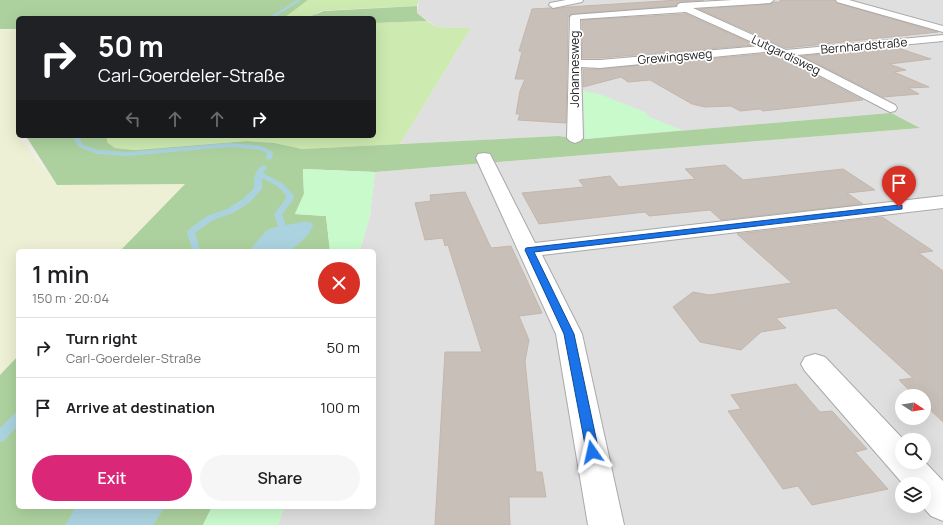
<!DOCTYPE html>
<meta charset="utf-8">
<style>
:root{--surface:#fff;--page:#f6f6f6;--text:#202124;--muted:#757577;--line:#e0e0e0;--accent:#db2777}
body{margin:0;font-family:Manrope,sans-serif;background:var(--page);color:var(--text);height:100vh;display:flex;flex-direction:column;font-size:15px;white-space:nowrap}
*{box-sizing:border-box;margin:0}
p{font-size:13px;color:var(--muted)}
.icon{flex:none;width:22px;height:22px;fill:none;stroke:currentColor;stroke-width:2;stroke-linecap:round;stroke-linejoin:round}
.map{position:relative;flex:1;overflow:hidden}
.sheet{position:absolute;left:16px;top:249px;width:360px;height:260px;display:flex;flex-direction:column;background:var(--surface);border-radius:6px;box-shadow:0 4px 16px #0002}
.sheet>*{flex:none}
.guide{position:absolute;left:16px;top:16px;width:360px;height:122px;border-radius:6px;box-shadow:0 4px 16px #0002;background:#202124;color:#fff;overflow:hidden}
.needle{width:26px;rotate:102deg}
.buttons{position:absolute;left:895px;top:389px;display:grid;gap:8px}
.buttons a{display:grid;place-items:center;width:36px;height:36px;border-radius:50%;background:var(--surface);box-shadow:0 4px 16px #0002;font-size:20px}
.pin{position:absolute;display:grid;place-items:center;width:34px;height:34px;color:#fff;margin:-41px -17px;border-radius:50% 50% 50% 0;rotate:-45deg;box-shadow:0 0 4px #0007}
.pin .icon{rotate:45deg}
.me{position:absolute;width:44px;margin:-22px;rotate:349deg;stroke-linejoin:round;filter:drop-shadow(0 0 3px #0008)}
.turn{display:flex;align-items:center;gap:14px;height:84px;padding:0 16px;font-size:18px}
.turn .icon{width:52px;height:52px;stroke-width:2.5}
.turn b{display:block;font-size:28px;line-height:34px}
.lanes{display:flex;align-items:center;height:38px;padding:0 16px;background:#0003;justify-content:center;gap:20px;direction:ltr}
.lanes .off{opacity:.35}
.round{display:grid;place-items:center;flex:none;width:42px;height:42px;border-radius:21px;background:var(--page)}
.summary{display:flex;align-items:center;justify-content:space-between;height:68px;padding:0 16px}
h1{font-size:24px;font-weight:600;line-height:30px}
.primary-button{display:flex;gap:8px;margin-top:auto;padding:8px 16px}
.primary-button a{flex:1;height:46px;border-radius:24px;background:var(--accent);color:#fff;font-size:16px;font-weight:600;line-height:46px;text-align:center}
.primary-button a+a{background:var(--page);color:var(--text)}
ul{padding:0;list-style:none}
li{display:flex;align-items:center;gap:12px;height:60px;padding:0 16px;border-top:1px solid var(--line)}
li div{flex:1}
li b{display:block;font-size:15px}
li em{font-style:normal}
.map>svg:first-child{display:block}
.residential{fill:#e0dfdf;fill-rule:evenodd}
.farmland{fill:#eef0d5}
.grass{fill:#cdebb0}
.forest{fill:#add19e}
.park{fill:#c8facc}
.water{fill:#aad3df}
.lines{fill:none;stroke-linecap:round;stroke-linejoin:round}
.stream{fill:#aad3df;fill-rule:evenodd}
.building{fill:#c7bfb8;stroke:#c4b6ab}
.minor-casing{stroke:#a9a9a9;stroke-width:2}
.minor{fill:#fff;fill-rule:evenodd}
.route{fill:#1a73e8;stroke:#114b97}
.labels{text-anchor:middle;stroke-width:3.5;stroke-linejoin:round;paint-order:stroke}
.far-street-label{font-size:12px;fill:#222;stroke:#fff}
</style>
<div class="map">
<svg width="943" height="525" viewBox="0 0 943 525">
<rect width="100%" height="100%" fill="#f2efe9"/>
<path class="residential" d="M419 0H943V525H278L284 507H374V251H360L370 216 375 172 920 128 585 139 558 136 400 144 471 28 436 27 417 13ZM902 396H924V418H902ZM902 440H924V462H902ZM902 484H924V506H902Z"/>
<path class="farmland" d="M0 30H18V131L16 133 57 185 186 184 120 251H18V356L0 375Z"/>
<path class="grass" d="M308 0H419L417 6 333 10C325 10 315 11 311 18H284Z
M427 21 436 27 471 28 400 144 302 149 275 143 247 141 135 150 115 148 107 142V136H374V23Z"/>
<path class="forest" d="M0 0H308L284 18H18V29H0Z
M417 6V13L427 21 374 23V18H311L313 15 324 11Z
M891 113 920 128 375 172 303 169 304 194 295 214 326 216 330 251H120L185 184 57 185 26 136H107V142L115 148 135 150 247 141 275 143 302 149 558 136 585 139Z
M18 356V507H212L203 525H0V375Z"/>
<path class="park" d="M583 91 599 94 645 112 649 117 682 130 585 139Z
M303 169 375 172 370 216 360 251H330L326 216 295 214 304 194Z
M212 507H284L278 525H203Z"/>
<path class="water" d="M302 222H309L313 224C311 235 298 244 290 251H249L266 231 272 228Z
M76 507H165L153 525H65Z"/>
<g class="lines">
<path class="stream" d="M297 0H301L273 18H268Z
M72 136H78L83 145 98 150 128 152 230 143 261 146 273 152 272 158 269 160 266 158 267 153 260 150 230 147 128 156 97 154 79 147Z
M264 165 267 167 263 173 282 183 294 195 293 200 282 214 287 229 270 251H261L279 229 274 214 285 200 286 195 277 186 262 178V189L249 203 233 213 213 220 195 233 200 249 199 251H190L192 249 187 232 188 230 207 216 227 209 243 199 254 188C254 179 254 169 264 165Z
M18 412V425L4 441 0 442V428L14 414Z"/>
</g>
<path class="building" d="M679 0H704L681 2 678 3 676 6 571 14 568 17 566 123 518 120 520 114H516L520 91 525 79H515L522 52 519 51 532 9 550 8 553 9 568 7Z
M780 0H835L837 3 938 32 786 48 699 9 770 4 774 2H780Z
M686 14 755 45 600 58H582V20Z
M895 47 931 59 889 64 906 70 894 72 929 87 908 88 919 94 883 97 802 56Z
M773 53 863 100 763 111 760 109 740 111 731 106 705 107 692 104 650 80 628 82 621 77 583 87V69H600Z
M725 165 743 180 843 169 875 190 847 193 863 204 721 220 710 210 649 216 645 212 539 224 522 193 584 187 579 180 610 176 619 187 695 179 685 169Z
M465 192 491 248 511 246 542 313 519 316 529 340 525 361 536 472H542L546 497H509L510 525H435L445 352H482L448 245 445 246 443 238 425 240 415 203 431 201 430 195Z
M882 217 933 251 919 253 943 271V422L924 404V396H915L899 380 913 378 836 308 776 318 786 328 761 332 741 350 700 342 673 307 693 292 709 295 792 283 737 234Z
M796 384 820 412 832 411 867 449 855 452 888 489 812 505 798 486 783 489 728 411 741 409 731 395Z"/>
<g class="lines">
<defs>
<path id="minor" d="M566 0H583L582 2 553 8 549 5 550 3Z
M733 0H774L770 3 693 8 786 50 943 35V41L797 55 895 105 897 108 895 111 890 112 773 51 600 68 581 67 583 138 580 141 575 143 570 141 567 138 570 17 572 15 677 7 678 4 681 3ZM686 12 761 46 600 60H581L580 19Z
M836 0H849L943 26V32L837 2Z
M484 153 490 154 492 158 535 243 943 196V208L542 255 582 334 624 525H588L556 334 476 158 478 154Z
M815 354 825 357 904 440H902V462L924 461 943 481V521L931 516 922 506H924V484H903L805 371 801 364 805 357Z"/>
</defs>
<use href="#minor" class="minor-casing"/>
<use href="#minor" class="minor"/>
</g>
<path class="route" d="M899 205H902V209L534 252 574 334 599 452 597 455 592 457 587 455 564 334 525 250 526 248Z"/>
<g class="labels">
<g class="far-street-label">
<text transform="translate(864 46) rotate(-5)" y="4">Bernhardstraße</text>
<text transform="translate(786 55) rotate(26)" y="4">Lutgardisweg</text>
<text transform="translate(675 57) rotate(-5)" y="4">Grewingsweg</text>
<text transform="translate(575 69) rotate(-90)" y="4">Johannesweg</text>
</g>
</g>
</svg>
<div class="buttons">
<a><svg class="needle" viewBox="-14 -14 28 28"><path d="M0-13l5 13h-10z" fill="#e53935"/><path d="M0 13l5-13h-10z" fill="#757577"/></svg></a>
<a><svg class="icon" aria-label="search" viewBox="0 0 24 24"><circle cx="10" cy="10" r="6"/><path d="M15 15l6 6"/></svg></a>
<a><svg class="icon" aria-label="layers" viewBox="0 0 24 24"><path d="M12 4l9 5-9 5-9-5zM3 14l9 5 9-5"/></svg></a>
</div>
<div class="pin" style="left:899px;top:207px;background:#d93025"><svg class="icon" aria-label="arrive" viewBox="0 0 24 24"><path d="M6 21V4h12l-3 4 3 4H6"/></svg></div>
<svg class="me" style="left:592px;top:452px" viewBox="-20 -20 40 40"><path d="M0-17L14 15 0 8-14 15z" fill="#1a73e8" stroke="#fff" stroke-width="4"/></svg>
<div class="guide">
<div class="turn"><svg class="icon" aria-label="right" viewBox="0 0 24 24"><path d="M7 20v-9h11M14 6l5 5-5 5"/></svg><div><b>50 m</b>Carl-Goerdeler-Straße</div></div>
<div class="lanes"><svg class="icon off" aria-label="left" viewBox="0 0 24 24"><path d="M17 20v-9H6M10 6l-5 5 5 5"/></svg><svg class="icon off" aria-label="ahead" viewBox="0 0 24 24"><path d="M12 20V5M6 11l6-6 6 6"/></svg><svg class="icon off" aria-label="ahead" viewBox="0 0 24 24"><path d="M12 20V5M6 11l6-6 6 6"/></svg><svg class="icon" aria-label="right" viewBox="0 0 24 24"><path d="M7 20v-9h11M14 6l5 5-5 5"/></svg></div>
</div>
<section class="sheet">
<div class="summary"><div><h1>1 min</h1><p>150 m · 20:04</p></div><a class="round" style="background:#d93025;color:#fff"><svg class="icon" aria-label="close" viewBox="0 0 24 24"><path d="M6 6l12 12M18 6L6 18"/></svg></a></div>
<ul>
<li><svg class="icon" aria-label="right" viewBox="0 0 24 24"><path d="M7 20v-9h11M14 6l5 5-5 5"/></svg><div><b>Turn right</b><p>Carl-Goerdeler-Straße</p></div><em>50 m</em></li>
<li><svg class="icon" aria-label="arrive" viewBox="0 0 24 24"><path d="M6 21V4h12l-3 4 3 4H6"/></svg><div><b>Arrive at destination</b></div><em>100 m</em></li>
</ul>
<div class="primary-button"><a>Exit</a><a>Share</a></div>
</section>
</div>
